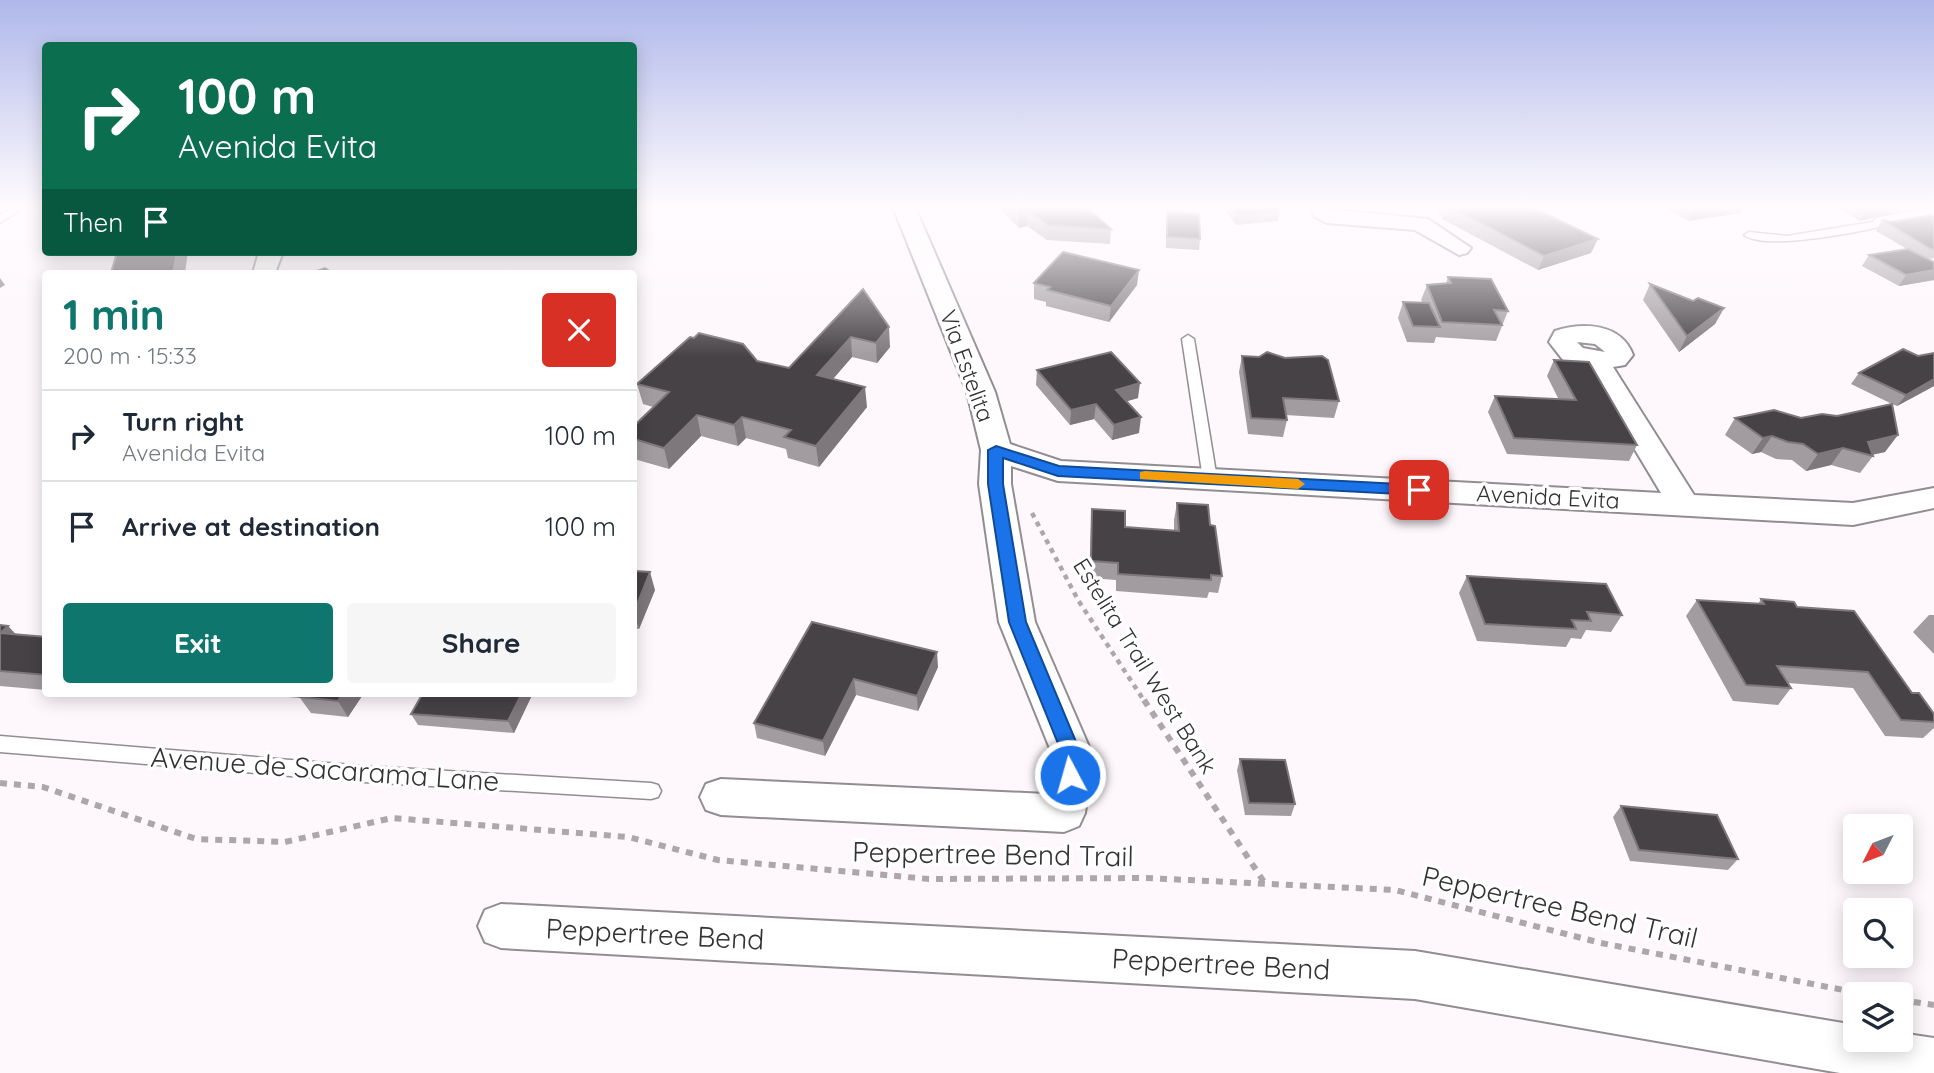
<!DOCTYPE html>
<meta charset="utf-8">
<style>
:root{--surface:#fff;--page:#f6f6f7;--text:#1f2937;--muted:#747a83;--line:#e0e1e3;--accent:#0f766e}
body{margin:0;font-family:Quicksand,sans-serif;background:var(--page);color:var(--text);height:100vh;display:flex;flex-direction:column;font-size:26px;white-space:nowrap}
*{box-sizing:border-box;margin:0}
p{font-size:23px;color:var(--muted)}
.icon{flex:none;width:38px;height:38px;fill:none;stroke:currentColor;stroke-width:2;stroke-linecap:round;stroke-linejoin:round}
.map{position:relative;flex:1;overflow:hidden}
.sheet{position:absolute;left:42px;top:270px;width:595px;height:427px;display:flex;flex-direction:column;background:var(--surface);border-radius:7px;box-shadow:0 4px 18px #0003}
.sheet>*{flex:none}
.hud{position:absolute;left:42px;top:42px;width:595px;height:214px;border-radius:7px;box-shadow:0 4px 18px #0003;background:#0b6e4f;color:#fff;overflow:hidden}
.needle{width:46px;rotate:228deg}
.tools{position:absolute;left:1843px;top:814px;display:grid;gap:14px}
.tools a{display:grid;place-items:center;width:70px;height:70px;border-radius:7px;background:var(--surface);box-shadow:0 4px 18px #0003;font-size:35px}
.pin{position:absolute;display:grid;place-items:center;width:60px;height:60px;color:#fff;margin:-30px;border-radius:14px;box-shadow:0 4px 10px #0006}
.me{position:absolute;width:77px;margin:-38px;rotate:354deg;stroke-linejoin:round;filter:drop-shadow(0 0 5px #0008)}
.turn{display:flex;align-items:center;gap:24px;height:147px;padding:0 21px;font-size:32px}
.turn .icon{width:91px;height:91px;stroke-width:2.5}
.turn b{display:block;font-size:49px;line-height:60px}
.then{display:flex;align-items:center;height:66px;padding:0 21px;background:#0003;gap:14px;font-size:26px}
.round{display:grid;place-items:center;flex:none;width:74px;height:74px;border-radius:7px;background:var(--page)}
.head{display:flex;align-items:center;justify-content:space-between;height:119px;padding:0 21px}
h1{font-size:42px;font-weight:700;line-height:52px;color:var(--accent)}
.cta{display:flex;gap:14px;margin-top:auto;padding:14px 21px}
.cta a{flex:1;height:80px;border-radius:7px;background:var(--accent);color:#fff;font-size:28px;font-weight:700;line-height:80px;text-align:center}
.cta a+a{background:var(--page);color:var(--text)}
ul{padding:0;list-style:none}
li{display:flex;align-items:center;gap:21px;height:91px;padding:0 21px;border-top:2px solid var(--line)}
li div{flex:1}
li b{display:block;font-size:26px}
li em{font-style:normal}
.map>svg:first-child{display:block}
.lines{fill:none;stroke-linecap:round;stroke-linejoin:round}
.lane-casing{stroke:#928d91;stroke-width:3}
.street-casing{stroke:#928d91;stroke-width:4}
.path-far1{stroke:#aca7ab;stroke-width:4.5;stroke-dasharray:5 5;stroke-linecap:butt}
.path{stroke:#aca7ab;stroke-width:6;stroke-dasharray:7 7;stroke-linecap:butt}
.lane{fill:#fff;fill-rule:evenodd}
.street{fill:#fff;fill-rule:evenodd}
.wall{fill:#a29ca0}
.shaded-wall{fill:#7e787c}
.building{fill:#474245;stroke:#7e787c;stroke-width:2}
.route{fill:#1a73e8;stroke:#114b97;stroke-width:2}
.slow{fill:#f59e0b}
.labels{text-anchor:middle;stroke-width:7;stroke-linejoin:round;paint-order:stroke}
.street-label{font-size:23px;fill:#343234;stroke:#fff}
.near-street-label{font-size:28px;fill:#343234;stroke:#fff}
</style>
<div class="map">
<svg width="1934" height="1073" viewBox="0 0 1934 1073">
<rect width="100%" height="100%" fill="#fef7fc"/>
<g class="lines">
<defs>
<path id="lane" d="M13 207H25L0 223V215Z
M1884 220 1889 223 1888 225C1859 232 1766 251 1744 235L1749 232 1787 236Z
M1188 335 1194 339 1217 479 1210 484 1203 479 1182 339Z
M0 736 364 766 651 783 658 785 661 791 658 797 651 799 364 782 0 752Z"/>
<path id="street" d="M893 207H915L995 392 1010 444 1061 461 1661 493 1586 368 1563 360 1549 342 1555 331C1583 322 1621 323 1633 355L1625 365 1613 367 1694 495 1853 503 1934 488V508L1853 525 1058 481 1011 466V484L1035 622 1093 756 1085 813 1079 826 1064 832 721 815 706 810 700 797 706 784 721 779 1046 794 1053 756 999 622 979 484 981 450 967 392ZM1577 342 1595 344 1605 352 1583 348Z
M1310 207 1428 219 1471 248 1467 253 1459 255 1415 230 1327 223 1315 217Z
M1934 207V221L1884 230 1873 223 1876 218Z
M259 252H283L275 273H253Z
M501 904 1415 951 1855 1025V1040H1900V1033L1934 1038V1073H1840L1415 999 501 948 485 942 478 926 485 910Z"/>
</defs>
<use href="#lane" class="lane-casing"/>
<use href="#street" class="street-casing"/>
<path class="path-far1" d="M1032 513 1078 600 1145 702"/>
<path class="path" d="M1144 700 1266 885
M0 783 43 787 196 839 285 842 392 818 628 837 718 860 929 879 1146 878 1395 890 1601 943 1864 994
M1900 1000 1934 1005"/>
<use href="#lane" class="lane"/>
<use href="#street" class="street"/>
</g>
<path class="wall" d="M998 207H1087L1111 229 1110 244 1047 240 1027 226 1019 228Z
M1223 207H1277L1280 211 1278 221 1236 225Z
M1440 207H1532L1591 253 1538 270 1442 219 1443 216 1439 214Z
M1669 207H1744L1741 213 1688 221 1668 210Z
M1836 207H1901L1899 211 1860 221Z
M1167 212 1200 239 1199 250 1166 248V222Z
M1934 217V258L1928 259 1934 262V280L1899 286 1862 266 1869 255 1907 249 1876 231 1882 220 1891 222Z
M1448 277 1508 311 1496 341 1436 337 1434 343 1407 342 1398 318 1403 302 1423 303 1421 300 1427 285 1446 283Z
M1034 283 1137 285 1109 322 1046 306V302L1034 299Z
M1650 284 1693 301 1724 308 1715 324 1679 352 1643 300Z
M863 289 890 347 877 363 852 357 833 379 867 407 819 467 788 458 786 449 746 438 738 446 701 436 669 469 634 459V426L653 407 643 404 637 384 757 361 789 368Z
M1934 353V386L1897 406 1892 404 1885 452 1872 455 1873 456 1860 473 1831 465 1806 471 1792 460 1776 459 1761 452 1752 454 1725 435 1735 418H1801L1837 416 1892 404 1851 384 1859 373Z
M1242 356 1285 358 1339 401 1334 418 1286 415 1287 420 1283 437 1248 434 1239 372Z
M1554 360 1637 445 1629 461 1507 454 1488 412 1495 396 1559 400 1547 376Z
M1037 370 1138 398 1127 401 1139 433 1112 440 1094 419 1070 425 1036 385Z
M1177 503 1210 525 1222 576 1218 593 1209 592 1207 598 1116 591V580L1089 578 1091 526 1092 509 1125 527 1174 531V520Z
M634 571 655 590 639 629H634Z
M1467 576 1622 615 1611 632 1586 630 1581 639 1571 638 1566 647 1477 641 1459 593Z
M1761 599 1797 607 1912 693 1934 714V728L1923 738 1885 736 1853 688 1788 683 1791 688 1778 705 1733 701 1686 616 1697 600 1758 604Z
M1929 615H1934V654L1913 632Z
M812 622 938 667 918 711 856 695 825 756 757 738 754 723Z
M0 625 8 626 16 635 46 637V690L0 686Z
M77 693H101L100 695Z
M240 693H364L348 717 311 713 300 698Z
M533 693 514 733 418 725 411 714Z
M1240 759 1295 804 1291 816 1245 815 1237 770Z
M1621 806 1738 859 1728 870 1630 861 1613 817Z"/>
<path class="shaded-wall" d="M1695 207H1744L1741 213 1688 221Z
M1882 207H1901L1899 211 1860 221 1866 211Z
M1028 211 1027 226 1019 228V213Z
M1598 239 1591 253 1538 270 1544 256Z
M177 252H188L185 273H173Z
M1139 270 1137 285 1109 322 1111 306Z
M1934 270V280L1899 286 1906 275Z
M0 278 5 285 0 288Z
M1724 308 1715 324 1679 352 1687 336Z
M889 327 890 347 877 363 876 343Z
M851 337 852 357 819 395 817 375Z
M1934 379V386L1897 406 1906 395Z
M1140 383 1138 398 1114 405 1116 390Z
M865 387 867 407 819 467 816 446Z
M1096 404 1094 419 1070 425 1071 410Z
M697 415 701 436 669 469 664 448Z
M742 417 746 438 738 446 734 425Z
M1141 417 1139 433 1112 440 1114 425Z
M1898 435 1885 452 1870 455 1868 442Z
M1772 436 1761 452 1752 454 1763 438Z
M1843 448 1831 465 1806 471 1818 454Z
M650 572 655 590 639 629 634 612Z
M8 626 24 643 0 633Z
M937 652 938 667 918 711 917 696Z
M854 679 856 695 825 756 823 741Z
M343 693H364L348 717 338 701Z
M522 693H533L514 733 508 721Z"/>
<path class="building" d="M1013 207H1087L1111 229 1048 225 1028 211 1019 213Z
M1232 207H1277L1280 211 1238 215Z
M1450 207H1532L1598 239 1544 256Z
M1859 207H1882L1866 211Z
M1167 212 1199 214 1200 239 1167 237Z
M1931 215 1934 217V249H1931L1882 220 1891 222Z
M1908 249 1934 262V270L1906 275 1869 255Z
M117 252H177L173 273H111Z
M1063 252 1139 270 1111 306 1047 290 1050 287 1034 283Z
M325 268 332 273H311Z
M1448 277 1491 279 1508 311 1494 310 1502 325 1442 322 1427 285 1451 283Z
M1650 284 1693 301 1698 298 1724 308 1687 336Z
M863 289 889 327 876 343 851 337 817 375 865 387 816 446 784 437 791 430 742 417 734 425 697 415 664 448 634 439V426L669 392 637 384 690 337 694 338 699 333 743 344 757 361 789 368Z
M1403 302 1429 303 1440 327 1413 326Z
M1903 349 1918 356 1934 353V379L1906 395 1859 373Z
M1111 352 1140 383 1116 390 1141 417 1114 425 1096 404 1071 410 1037 370Z
M1267 352 1285 358 1322 356 1328 360 1339 401 1283 398 1287 420 1251 418 1242 356 1259 357Z
M1554 360 1589 362 1637 445 1514 438 1495 396 1576 400Z
M1892 404 1898 435 1868 442 1873 456 1843 448 1818 454 1803 444 1788 442 1772 436 1763 438 1735 418 1774 410 1801 418 1822 414 1837 416Z
M1177 503 1208 505 1210 525 1215 526 1222 576 1211 575V580L1118 574V563L1091 561 1092 509 1125 511V527L1179 531Z
M634 571 650 572 634 612Z
M1467 576 1606 584 1622 615 1587 612 1591 621 1572 620 1576 629 1485 624Z
M1761 599 1794 602 1797 607 1854 611 1912 693H1919L1934 714V722L1901 720 1868 672 1777 666 1791 688 1746 685 1697 600 1764 604Z
M812 622 937 652 917 696 854 679 823 741 754 723Z
M0 625 8 626 0 633Z
M0 633 46 637V675L0 671Z
M303 693H343L338 701 300 697Z
M423 693H522L508 721 411 714Z
M1240 759 1285 760 1295 804 1249 803Z
M1621 806 1717 815 1738 859 1639 850Z"/>
<linearGradient id="sky" x2="0" y2="1"><stop stop-color="#afb8ea"/><stop offset="0.58" stop-color="#fffbfe"/><stop offset="1" stop-color="#fffbfe" stop-opacity="0"/></linearGradient>
<rect width="1934" height="357" fill="url(#sky)"/>
<path class="route" d="M996 446 1059 466 1419 485 1427 490 1419 495 1058 476 1003 458V484L1026 622 1082 756 1077 781 1070 783 1063 781 1060 775 1063 756 1009 622 988 484V450Z"/>
<path class="slow" d="M1145 471 1298 479 1305 484 1298 489 1140 479V472Z"/>
<g class="labels">
<g class="street-label">
<text transform="translate(967 366) rotate(70)" y="8">Via Estelita</text>
<text transform="translate(1548 497) rotate(3)" y="8">Avenida Evita</text>
<text transform="translate(1145 666) rotate(58)" y="8">Estelita Trail West Bank</text>
</g>
<g class="near-street-label">
<text transform="translate(325 769) rotate(4)" y="10">Avenue de Sacarama Lane</text>
<text transform="translate(993 854) rotate(1)" y="10">Peppertree Bend Trail</text>
<text transform="translate(1560 907) rotate(13)" y="10">Peppertree Bend Trail</text>
<text transform="translate(655 934) rotate(3)" y="10">Peppertree Bend</text>
<text transform="translate(1221 964) rotate(3)" y="10">Peppertree Bend</text>
</g>
</g>
</svg>
<div class="tools">
<a><svg class="needle" viewBox="-14 -14 28 28"><path d="M0-13l5 13h-10z" fill="#e53935"/><path d="M0 13l5-13h-10z" fill="#747a83"/></svg></a>
<a><svg class="icon" aria-label="search" viewBox="0 0 24 24"><circle cx="10" cy="10" r="6"/><path d="M15 15l6 6"/></svg></a>
<a><svg class="icon" aria-label="layers" viewBox="0 0 24 24"><path d="M12 4l9 5-9 5-9-5zM3 14l9 5 9-5"/></svg></a>
</div>
<div class="pin" style="left:1419px;top:490px;background:#d93025"><svg class="icon" aria-label="arrive" viewBox="0 0 24 24"><path d="M6 21V4h12l-3 4 3 4H6"/></svg></div>
<svg class="me" style="left:1070px;top:775px" viewBox="-20 -20 40 40"><circle r="17" fill="#1a73e8" stroke="#fff" stroke-width="3"/><path d="M0-11L8 9 0 5-8 9z" fill="#fff"/></svg>
<div class="hud">
<div class="turn"><svg class="icon" aria-label="right" viewBox="0 0 24 24"><path d="M7 20v-9h11M14 6l5 5-5 5"/></svg><div><b>100 m</b>Avenida Evita</div></div>
<div class="then">Then<svg class="icon" aria-label="arrive" viewBox="0 0 24 24"><path d="M6 21V4h12l-3 4 3 4H6"/></svg></div>
</div>
<section class="sheet">
<div class="head"><div><h1>1 min</h1><p>200 m · 15:33</p></div><a class="round" style="background:#d93025;color:#fff"><svg class="icon" aria-label="close" viewBox="0 0 24 24"><path d="M6 6l12 12M18 6L6 18"/></svg></a></div>
<ul>
<li><svg class="icon" aria-label="right" viewBox="0 0 24 24"><path d="M7 20v-9h11M14 6l5 5-5 5"/></svg><div><b>Turn right</b><p>Avenida Evita</p></div><em>100 m</em></li>
<li><svg class="icon" aria-label="arrive" viewBox="0 0 24 24"><path d="M6 21V4h12l-3 4 3 4H6"/></svg><div><b>Arrive at destination</b></div><em>100 m</em></li>
</ul>
<div class="cta"><a>Exit</a><a>Share</a></div>
</section>
</div>
